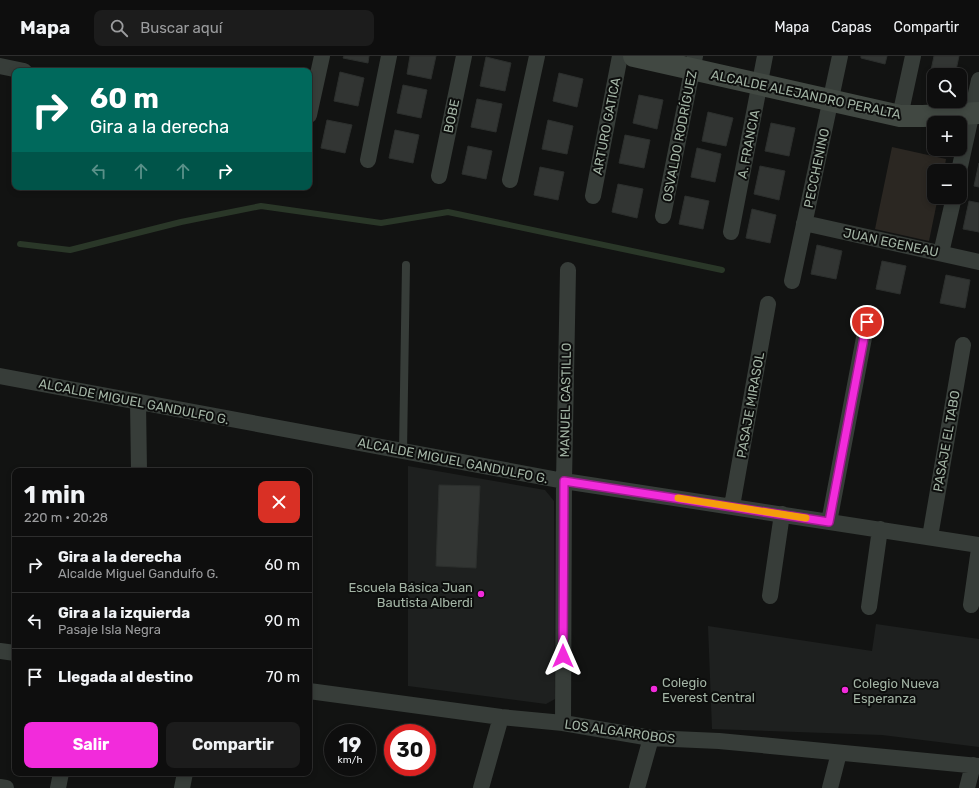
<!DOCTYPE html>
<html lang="es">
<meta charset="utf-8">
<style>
:root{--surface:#0e0e0e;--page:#1c1c1c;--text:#f1f3f6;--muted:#9b9c9e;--line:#2e2e2e;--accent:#f22bdb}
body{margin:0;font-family:Rubik,sans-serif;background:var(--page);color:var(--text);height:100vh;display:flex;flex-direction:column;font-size:15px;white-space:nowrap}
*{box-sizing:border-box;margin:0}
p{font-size:13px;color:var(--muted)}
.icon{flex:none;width:22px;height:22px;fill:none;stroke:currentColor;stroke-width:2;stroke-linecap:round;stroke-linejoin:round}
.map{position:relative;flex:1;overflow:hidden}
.drawer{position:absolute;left:12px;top:412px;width:300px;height:308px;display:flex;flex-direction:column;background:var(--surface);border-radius:8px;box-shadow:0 2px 6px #0003,0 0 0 1px var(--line)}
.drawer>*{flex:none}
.hud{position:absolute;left:12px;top:12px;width:300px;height:122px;border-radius:8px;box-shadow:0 2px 6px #0003,0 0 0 1px var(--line);background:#00695c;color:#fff;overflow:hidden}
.buttons{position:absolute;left:927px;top:12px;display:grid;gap:8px}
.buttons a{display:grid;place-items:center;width:40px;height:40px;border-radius:8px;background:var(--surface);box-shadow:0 2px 6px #0003,0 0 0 1px var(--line);font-size:20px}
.speed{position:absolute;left:324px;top:668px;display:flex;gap:8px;font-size:20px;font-weight:700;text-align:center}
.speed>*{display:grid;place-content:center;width:52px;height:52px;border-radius:50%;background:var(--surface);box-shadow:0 2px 6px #0003,0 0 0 1px var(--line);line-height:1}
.speed small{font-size:10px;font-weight:400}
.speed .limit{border:6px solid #d22;background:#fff;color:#111}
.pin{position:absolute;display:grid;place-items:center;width:34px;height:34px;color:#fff;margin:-17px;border:2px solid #fff;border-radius:50%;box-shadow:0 1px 4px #0007}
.me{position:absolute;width:44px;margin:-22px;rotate:0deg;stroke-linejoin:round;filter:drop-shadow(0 0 3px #0008)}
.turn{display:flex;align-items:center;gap:14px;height:84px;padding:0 12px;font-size:18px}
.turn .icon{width:52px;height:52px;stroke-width:2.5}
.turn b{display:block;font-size:28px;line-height:34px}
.lanes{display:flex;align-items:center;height:38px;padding:0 12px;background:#0003;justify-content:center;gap:20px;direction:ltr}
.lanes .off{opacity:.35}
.round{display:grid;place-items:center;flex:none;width:42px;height:42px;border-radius:8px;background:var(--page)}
.overview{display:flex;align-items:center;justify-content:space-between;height:68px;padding:0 12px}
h1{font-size:24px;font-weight:700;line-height:30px}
.primary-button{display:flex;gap:8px;margin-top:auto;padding:8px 12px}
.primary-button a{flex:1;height:46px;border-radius:8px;background:var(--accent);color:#fff;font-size:16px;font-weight:700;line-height:46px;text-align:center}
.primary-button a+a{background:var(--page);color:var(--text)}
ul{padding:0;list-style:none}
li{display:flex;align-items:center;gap:12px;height:56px;padding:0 12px;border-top:1px solid var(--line)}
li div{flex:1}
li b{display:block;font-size:15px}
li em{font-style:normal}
header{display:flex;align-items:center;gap:24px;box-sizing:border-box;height:56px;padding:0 20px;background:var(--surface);border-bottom:1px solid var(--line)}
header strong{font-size:19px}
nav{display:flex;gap:22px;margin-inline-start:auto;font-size:14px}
.search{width:280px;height:36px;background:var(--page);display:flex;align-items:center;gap:10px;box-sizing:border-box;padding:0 14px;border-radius:8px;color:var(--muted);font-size:15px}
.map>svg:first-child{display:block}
.built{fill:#1e201f}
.green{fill:#2b2722}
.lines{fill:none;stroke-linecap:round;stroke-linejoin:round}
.stream{stroke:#2a3728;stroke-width:6}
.building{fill:#323533;stroke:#2c2f2d}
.lane{stroke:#373d39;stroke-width:8}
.street{stroke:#373d39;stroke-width:16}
.secondary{stroke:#414842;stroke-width:22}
.route-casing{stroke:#9d1c8e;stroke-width:10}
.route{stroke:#f22bdb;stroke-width:7}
.slow{stroke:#f59e0b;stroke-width:7}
.poi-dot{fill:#f22bdb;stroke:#0d0e0d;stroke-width:1.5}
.labels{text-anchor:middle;stroke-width:4;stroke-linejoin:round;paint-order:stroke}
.street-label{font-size:13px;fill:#a3b4a5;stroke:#0d0e0d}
.poi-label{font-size:13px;fill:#a3b4a5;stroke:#0d0e0d;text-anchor:start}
</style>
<header>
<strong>Mapa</strong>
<div class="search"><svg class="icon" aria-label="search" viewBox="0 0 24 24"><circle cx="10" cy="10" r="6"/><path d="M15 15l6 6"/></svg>Buscar aquí</div>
<nav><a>Mapa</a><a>Capas</a><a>Compartir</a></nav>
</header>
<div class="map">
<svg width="979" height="732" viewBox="0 0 979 732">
<rect width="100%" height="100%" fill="#121312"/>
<path class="built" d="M408 410 545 434 554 445 555 643 546 648 408 630Z
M876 568 979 583V691L882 679 712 673 708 570 872 595Z"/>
<path class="green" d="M892 91 946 103 944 115H934V141H938L929 185 875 173Z"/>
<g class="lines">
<path class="stream" d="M20 188 70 194 181 166 261 150 381 167 448 156 722 214"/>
</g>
<path class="building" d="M344 0H369L368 7 343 2Z
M410 0H436L431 23 407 18Z
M861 0H887L885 8 861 2Z
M934 0H959L955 19 931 14Z
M486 1 511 7 505 35 480 30Z
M340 16 364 22 358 50 334 45Z
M559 17 583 23 577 51 553 45Z
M403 29 427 34 421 62 397 57Z
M639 39 663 44 657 73 633 67Z
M477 43 502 48 496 76 471 71Z
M708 56 733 62 726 90 702 85Z
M327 64 352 69 345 97 321 92Z
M548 64 573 70 567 98 542 93Z
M771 67 795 72 789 100 765 95Z
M395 74 419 79 413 107 389 102Z
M625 79 650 84 644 112 619 107Z
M468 90 492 95 486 123 462 118Z
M697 92 721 98 715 126 691 121Z
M979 107V131L974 130Z
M760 110 785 115 779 144 754 138Z
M540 111 564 116 558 144 534 139Z
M618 128 643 133 637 162 612 156Z
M685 140 709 145 703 173 679 168Z
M969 145 979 147V176L963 173Z
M752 153 776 159 770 187 746 182Z
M817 189 842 195 836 223 811 218Z
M882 205 906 210 900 238 876 233Z
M946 219 970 224 965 252 940 247Z
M439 429 480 430 476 512 436 510Z"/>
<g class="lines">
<path class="lane" d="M403 395 406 209"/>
<path class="street" d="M0 10 24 15
M309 59 322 0
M900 60 913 0
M368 104 389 0
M959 115 979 24
M439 120 464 0
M510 124 537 0
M593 140 620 0
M663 160 695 0
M804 167 979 206
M731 176 765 0
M941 197 954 141
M792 225 840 0
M0 320 564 425 979 489
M138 346 139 415
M732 450 768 248
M829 466 867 266
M930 481 963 289
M770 540 782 458
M971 549 979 493
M869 551 880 473
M0 595 15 597
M309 635 501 661 563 667 651 682 719 685 979 710
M563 667 564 425 568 214
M0 731 6 732
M58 732 61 717
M182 732 185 717
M481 732 501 661
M637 732 651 682
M830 732 839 697
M967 732 973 709"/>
<path class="secondary" d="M634 0 900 60H923L979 57"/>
</g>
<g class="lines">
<defs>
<path id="route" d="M563 600 564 425 829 466 867 266"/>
</defs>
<use href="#route" class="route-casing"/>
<use href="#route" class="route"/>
<path class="slow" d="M678 442 806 462"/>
</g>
<g class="poi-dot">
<circle cx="481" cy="538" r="4"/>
<circle cx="654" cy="633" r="4"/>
<circle cx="845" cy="634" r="4"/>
</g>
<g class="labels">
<g class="street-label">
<text transform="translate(806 38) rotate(12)" y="5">ALCALDE ALEJANDRO PERALTA</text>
<text transform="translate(451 60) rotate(-78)" y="5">BOBE</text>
<text transform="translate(606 70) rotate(-79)" y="5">ARTURO GATICA</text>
<text transform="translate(679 80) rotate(-79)" y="5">OSVALDO RODRÍGUEZ</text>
<text transform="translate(748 88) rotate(-79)" y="5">A. FRANCIA</text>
<text transform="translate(816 112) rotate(-78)" y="5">PECCHENINO</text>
<text transform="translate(891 186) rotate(12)" y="5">JUAN EGENEAU</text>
<text transform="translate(565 344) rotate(-89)" y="5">MANUEL CASTILLO</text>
<text transform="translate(134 345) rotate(11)" y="5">ALCALDE MIGUEL GANDULFO G.</text>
<text transform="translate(750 349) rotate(-80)" y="5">PASAJE MIRASOL</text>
<text transform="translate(946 385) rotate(-80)" y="5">PASAJE EL TABO</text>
<text transform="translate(453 404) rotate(11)" y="5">ALCALDE MIGUEL GANDULFO G.</text>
<text transform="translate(620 675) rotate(8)" y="5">LOS ALGARROBOS</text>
</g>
<g class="poi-label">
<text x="473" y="536" text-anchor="end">Escuela Básica Juan<tspan x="473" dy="15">Bautista Alberdi</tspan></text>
<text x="662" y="631">Colegio<tspan x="662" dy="15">Everest Central</tspan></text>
<text x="853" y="632">Colegio Nueva<tspan x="853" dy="15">Esperanza</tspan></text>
</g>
</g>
</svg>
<div class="buttons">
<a><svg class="icon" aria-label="search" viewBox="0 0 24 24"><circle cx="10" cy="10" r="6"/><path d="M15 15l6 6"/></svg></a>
<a>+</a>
<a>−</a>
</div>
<div class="speed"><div>19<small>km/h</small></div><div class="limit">30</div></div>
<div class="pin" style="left:867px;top:266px;background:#d93025"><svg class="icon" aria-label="arrive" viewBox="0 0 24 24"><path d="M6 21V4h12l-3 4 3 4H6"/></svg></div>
<svg class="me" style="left:563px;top:600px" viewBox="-20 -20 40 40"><path d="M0-17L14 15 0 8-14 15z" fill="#f22bdb" stroke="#fff" stroke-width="4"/></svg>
<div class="hud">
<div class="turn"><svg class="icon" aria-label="right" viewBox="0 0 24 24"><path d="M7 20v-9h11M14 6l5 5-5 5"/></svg><div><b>60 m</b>Gira a la derecha</div></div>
<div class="lanes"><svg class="icon off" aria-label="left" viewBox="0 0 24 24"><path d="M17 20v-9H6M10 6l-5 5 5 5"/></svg><svg class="icon off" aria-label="ahead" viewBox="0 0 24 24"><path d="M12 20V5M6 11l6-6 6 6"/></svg><svg class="icon off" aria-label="ahead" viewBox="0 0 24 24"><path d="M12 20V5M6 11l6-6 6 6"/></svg><svg class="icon" aria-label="right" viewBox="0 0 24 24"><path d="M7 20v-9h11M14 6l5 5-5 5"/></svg></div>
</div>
<section class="drawer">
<div class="overview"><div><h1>1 min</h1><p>220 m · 20:28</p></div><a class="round" style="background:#d93025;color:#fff"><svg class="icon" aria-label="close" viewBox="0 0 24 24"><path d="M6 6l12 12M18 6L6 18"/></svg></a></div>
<ul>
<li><svg class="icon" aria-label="right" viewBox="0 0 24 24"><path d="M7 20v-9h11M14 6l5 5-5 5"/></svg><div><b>Gira a la derecha</b><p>Alcalde Miguel Gandulfo G.</p></div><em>60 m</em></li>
<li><svg class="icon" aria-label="left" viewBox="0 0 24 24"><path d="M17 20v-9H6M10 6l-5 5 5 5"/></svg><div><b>Gira a la izquierda</b><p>Pasaje Isla Negra</p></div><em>90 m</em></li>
<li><svg class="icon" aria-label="arrive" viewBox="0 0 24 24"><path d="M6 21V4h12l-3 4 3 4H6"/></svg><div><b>Llegada al destino</b></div><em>70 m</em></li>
</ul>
<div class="primary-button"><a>Salir</a><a>Compartir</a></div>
</section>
</div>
